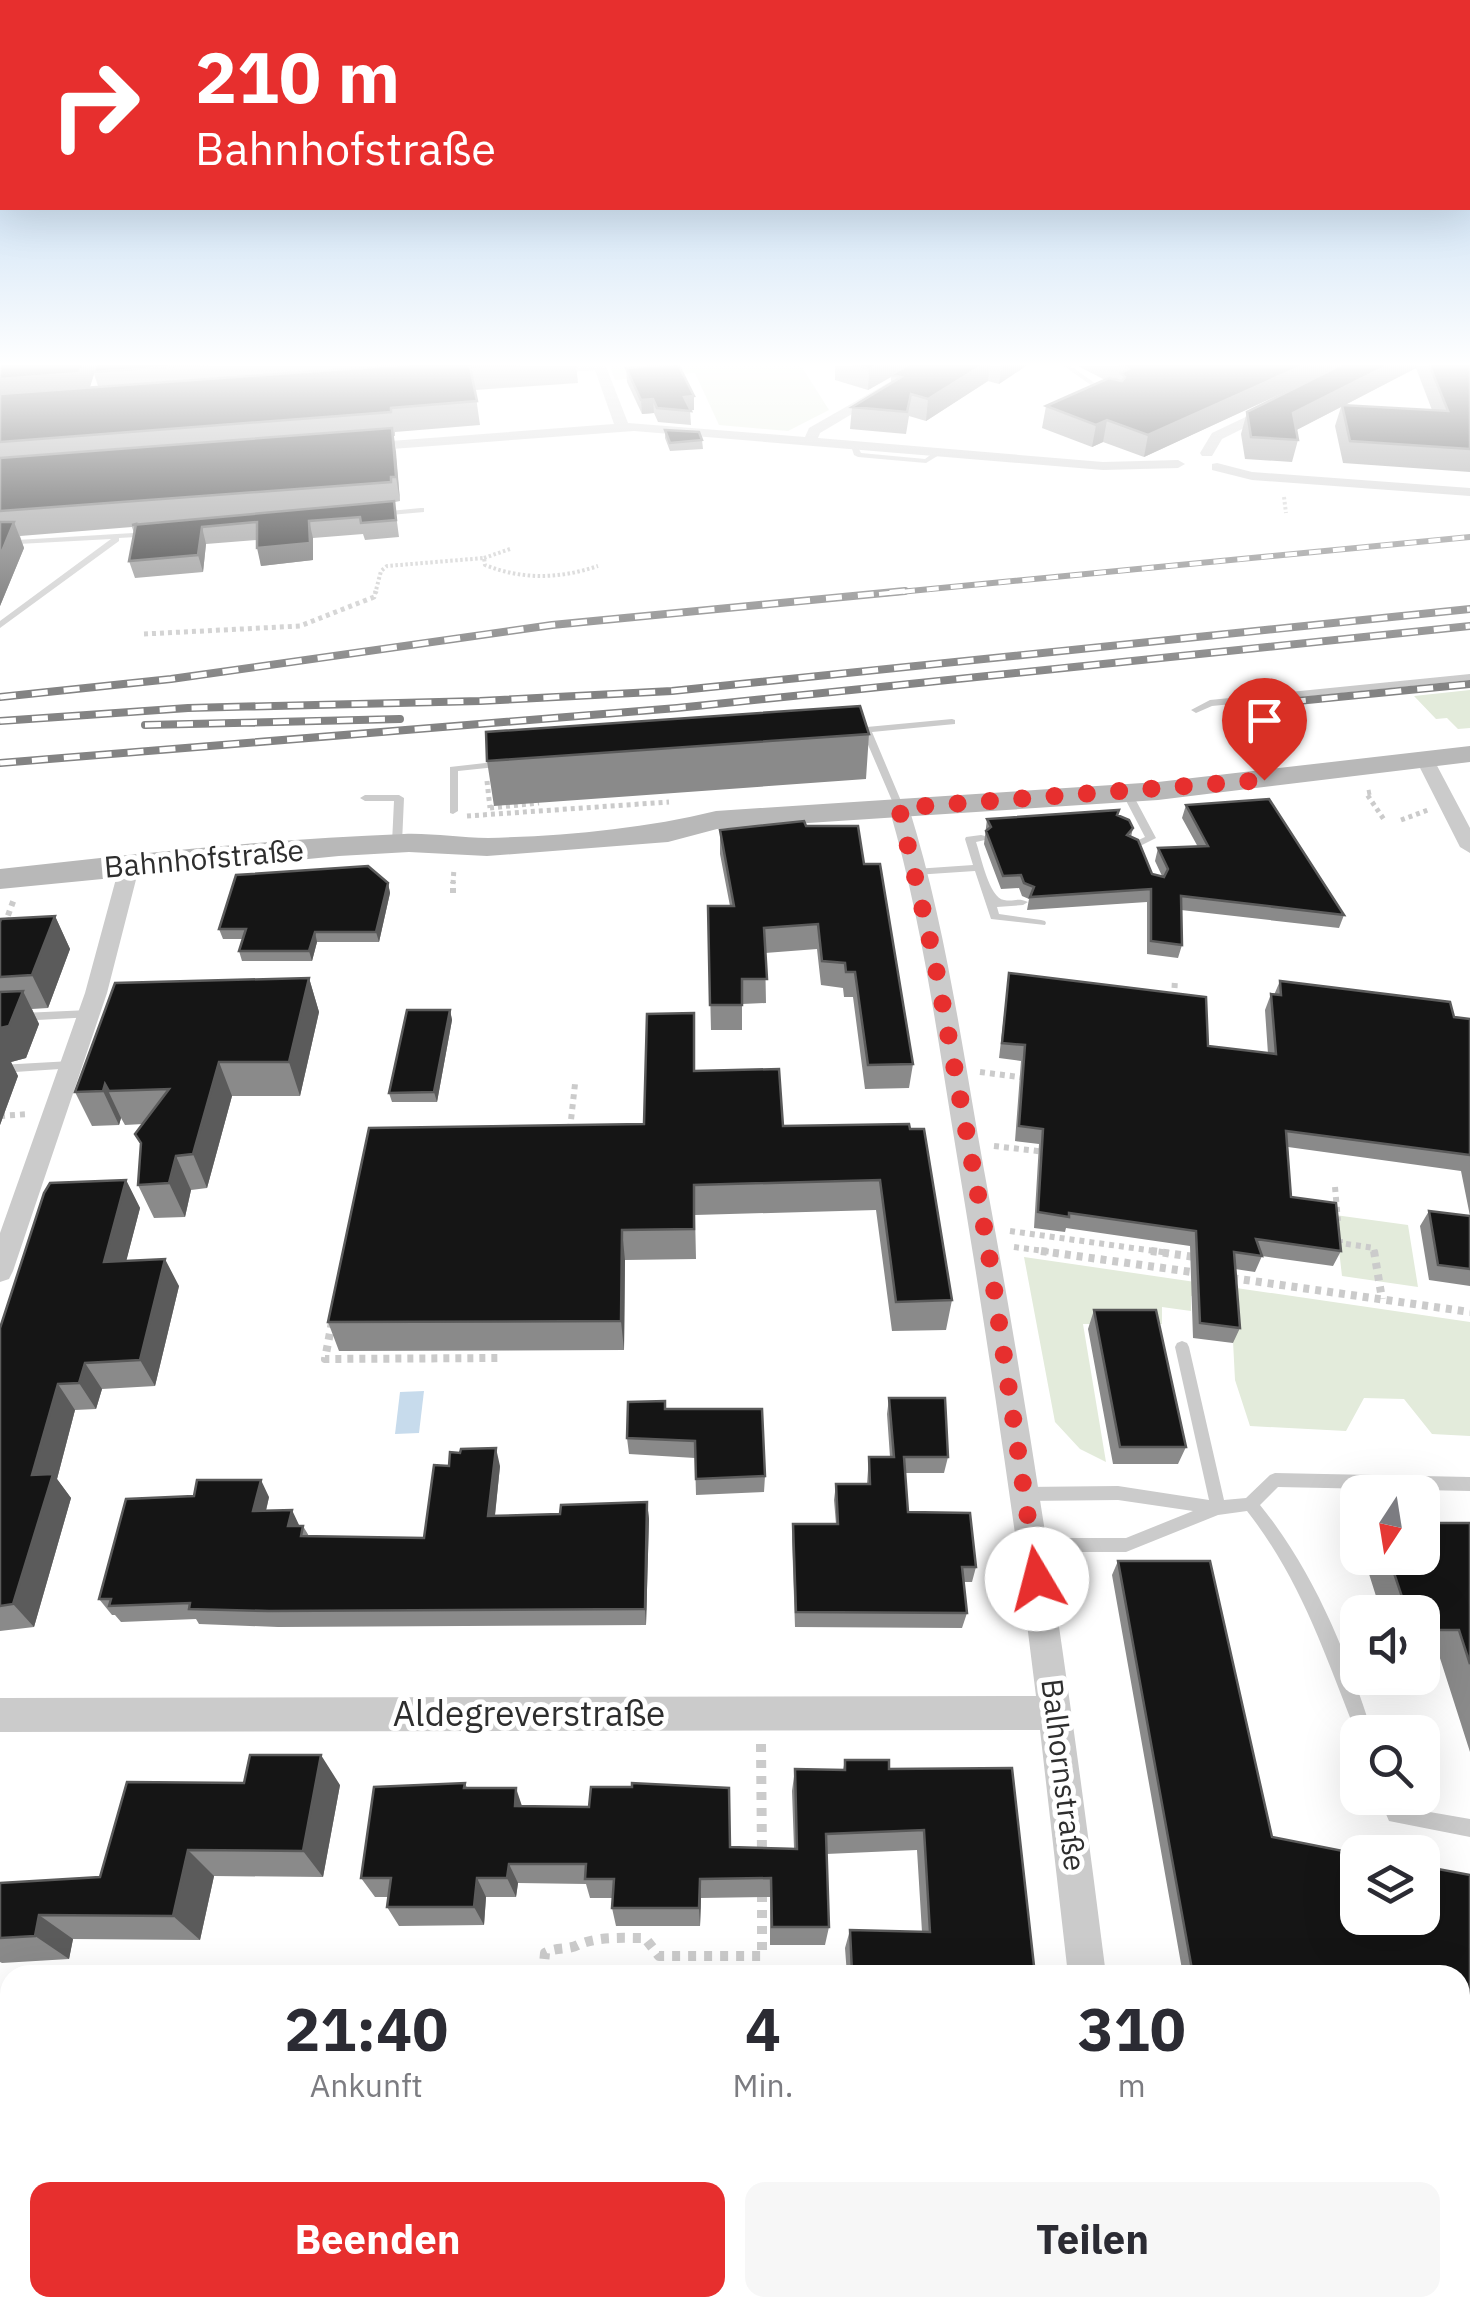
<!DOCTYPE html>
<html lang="de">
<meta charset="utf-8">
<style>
:root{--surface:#fff;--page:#f7f7f7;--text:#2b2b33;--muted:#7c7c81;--accent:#e72f2e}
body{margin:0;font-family:"IBM Plex Sans",sans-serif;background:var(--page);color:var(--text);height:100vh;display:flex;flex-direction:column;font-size:38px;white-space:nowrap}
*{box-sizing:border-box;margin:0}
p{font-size:32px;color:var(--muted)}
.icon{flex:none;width:55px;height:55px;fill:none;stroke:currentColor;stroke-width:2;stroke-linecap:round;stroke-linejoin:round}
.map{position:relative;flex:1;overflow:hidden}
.drawer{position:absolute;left:0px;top:1965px;width:1470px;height:352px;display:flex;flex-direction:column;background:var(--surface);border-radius:30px 30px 0 0;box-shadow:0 10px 40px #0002}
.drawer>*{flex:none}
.banner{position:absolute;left:0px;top:0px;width:1470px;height:210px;box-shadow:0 10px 40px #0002;background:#e72f2e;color:#fff;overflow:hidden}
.needle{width:65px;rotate:192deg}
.buttons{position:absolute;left:1340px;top:1475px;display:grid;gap:20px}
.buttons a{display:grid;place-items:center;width:100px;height:100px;border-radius:20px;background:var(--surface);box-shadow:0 10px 40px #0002;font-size:50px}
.pin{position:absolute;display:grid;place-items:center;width:85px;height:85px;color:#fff;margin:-102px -42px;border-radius:50% 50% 50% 0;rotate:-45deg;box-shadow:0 0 10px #0007}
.pin .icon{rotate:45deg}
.me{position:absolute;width:110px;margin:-55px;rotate:352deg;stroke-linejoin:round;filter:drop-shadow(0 0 8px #0008)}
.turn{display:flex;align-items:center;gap:35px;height:210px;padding:0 30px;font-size:45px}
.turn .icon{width:130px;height:130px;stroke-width:2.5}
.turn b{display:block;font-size:70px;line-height:85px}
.eta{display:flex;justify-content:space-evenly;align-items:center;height:170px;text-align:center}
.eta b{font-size:60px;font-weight:700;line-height:70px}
.cta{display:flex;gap:20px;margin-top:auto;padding:20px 30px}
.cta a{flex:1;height:115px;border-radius:20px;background:var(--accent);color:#fff;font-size:40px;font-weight:700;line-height:115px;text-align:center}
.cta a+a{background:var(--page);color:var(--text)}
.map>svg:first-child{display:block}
.green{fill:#e3ebdb}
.water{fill:#c7dbec}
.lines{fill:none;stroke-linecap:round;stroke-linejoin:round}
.path-far4{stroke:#cbcbcb;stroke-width:4;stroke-dasharray:2.5 2.5;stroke-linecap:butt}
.path-far3{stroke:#cbcbcb;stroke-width:5;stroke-dasharray:4 4;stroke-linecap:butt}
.path-far2{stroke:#cbcbcb;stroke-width:6;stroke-dasharray:5 5;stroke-linecap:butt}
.path-far1{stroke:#cbcbcb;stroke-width:8;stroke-dasharray:6 6;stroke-linecap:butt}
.path{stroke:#cbcbcb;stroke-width:10;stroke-dasharray:8 8;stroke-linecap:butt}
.service{fill:#cbcbcb;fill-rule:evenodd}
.minor{fill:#cbcbcb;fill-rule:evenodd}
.secondary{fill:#b8b8b8;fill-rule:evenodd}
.rail-far1-casing{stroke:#838383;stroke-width:6}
.rail-casing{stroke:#838383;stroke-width:8}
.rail-far1{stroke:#fff;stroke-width:4;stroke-dasharray:12;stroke-linecap:butt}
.rail{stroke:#fff;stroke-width:5;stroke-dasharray:16;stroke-linecap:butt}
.wall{fill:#8a8a8a;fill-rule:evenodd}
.shaded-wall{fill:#5b5b5b}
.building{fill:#151515;stroke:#5b5b5b;stroke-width:2.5}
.route{stroke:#e72f2e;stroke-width:18;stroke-dasharray:0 32.4}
.labels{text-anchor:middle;stroke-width:10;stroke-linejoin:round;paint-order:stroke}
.street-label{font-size:30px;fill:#2e2e2e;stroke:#fff}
.near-street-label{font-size:35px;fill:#2e2e2e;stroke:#fff}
</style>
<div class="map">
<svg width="1470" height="2316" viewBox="0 0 1470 2316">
<rect width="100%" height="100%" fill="#fff"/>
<path class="green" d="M609 364H800L829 410 788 431 719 425 695 373 615 380Z
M1470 690V728L1458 729 1447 718 1436 719 1414 696Z
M1335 1215 1408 1225 1418 1287 1342 1276Z
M1024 1257 1470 1322V1436L1432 1434 1404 1399 1364 1398 1346 1431 1250 1426 1235 1380 1231 1302 1191 1296V1311L1162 1307V1324H1083L1106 1462 1080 1449 1055 1422Z"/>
<path class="water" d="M424 1391 419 1433 395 1434 400 1392Z"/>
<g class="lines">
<path class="path-far4" d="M1284 497 1286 513
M484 558 510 549
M375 594 381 571 387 566 484 558 485 565C523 580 559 579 598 566"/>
<path class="path-far3" d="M144 634 300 626 374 597 376 591
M487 781 490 808
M1371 792 1366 793 1385 821
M490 808 539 803
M467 816 669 802
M1401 820 1428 810
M453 884 454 868"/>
<path class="path-far2" d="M453 893V882
M10 920 6 921 14 899
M1174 998 1175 979
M980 1072 1027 1078
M0 1116 29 1114
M570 1129 575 1084
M994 1146 1046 1152
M1335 1187 1338 1221
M1010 1231 1169 1253
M1340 1239V1243L1374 1248 1375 1253
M1014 1247 1059 1253"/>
<path class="path-far1" d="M1041 1251 1199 1273
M1151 1251 1195 1257
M1374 1251 1382 1299
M1232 1278 1470 1312
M332 1322 325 1359 501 1358"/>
<path class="path" d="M761 1744 762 1857
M543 1975 545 1953C556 1947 568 1950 578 1945 599 1936 621 1938 645 1938L659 1956H762V1889
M658 2308V2316
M1457 2308 1458 2316"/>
<path class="service" d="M1061 364H1068L1110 394 1105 395Z
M850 443H856L861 453 925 459 937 450 944 452 926 463 858 457 854 455Z
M421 508H424V512L379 516 375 514 379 512Z
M150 532 154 534 153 536 119 538V541L0 628V621L111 539 0 545V541Z
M1470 674V680L1212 706 1196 713 1191 710 1210 700Z
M952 719 955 720V724L872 732 904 808 902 810H896L863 733 856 734 851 731 856 728Z
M503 761 508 764 506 766 458 771V811L453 814 450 813V767Z
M1127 790 1132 793 1156 838 1132 850 1128 849V845L1145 837 1122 793Z
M399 795 404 798 402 843 397 846 392 843 394 801H365L360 798 365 795Z
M981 835 985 836V840L976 842C981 856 989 898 1004 900 1015 902 1017 897 1028 902L1023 905 997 907 999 914 1041 920 1045 921 1046 923 1045 925 991 919 975 871 915 875 910 872 915 869 973 865 965 839 966 837Z
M89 1010 93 1011 95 1014 93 1017 0 1022V1014Z
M71 1061 77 1065 75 1068 0 1073V1065Z
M1182 1341 1187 1343 1189 1347 1224 1500 1246 1498 1270 1475 1275 1473 1470 1477V1491L1278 1487 1260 1505C1313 1570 1347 1653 1372 1732H1358V1737C1325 1656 1302 1581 1247 1511L1218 1515 1126 1552H1034L1029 1550 1026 1545 1029 1540 1034 1538H1126L1193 1511 1118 1500 1024 1501 1019 1499 1016 1494 1019 1489 1024 1487 1118 1486 1209 1500 1175 1347 1177 1343Z
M1379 1798H1396L1401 1807 1470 1819V1837L1389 1821Z
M1390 2308H1411L1413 2316H1391Z"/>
<path class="minor" d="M605 364 628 423 805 437 809 428 921 364H936L820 433 818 438 1103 462 1178 460 1185 464 1178 468 1103 470 634 431 364 451 357 447 364 443 614 424 595 370 545 374 538 370 545 366Z
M1273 404 1280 408 1278 411 1222 439 1212 456H1202L1200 453 1212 433Z
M1217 463 1252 472 1470 488V496L1252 480 1212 470V464Z
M1425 754 1434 760 1470 828V853L1460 847 1416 760Z
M899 802 909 808C946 926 962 1048 984 1170 1034 1438 1072 1705 1106 1975H1068L1040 1730 0 1732V1698L1036 1696C1014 1513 986 1331 956 1150 937 1035 922 920 889 808Z
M130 858 140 864 107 993 13 1271 9 1279 0 1282V1233L85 993 120 864Z
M1108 2308H1150L1151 2316H1109Z"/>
<path class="secondary" d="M1470 746V762L1158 800 717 829 668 842 487 856 409 852 339 856 0 889V869C134 854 269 839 404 834 432 833 460 838 488 838 564 836 643 829 716 811L1158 782Z"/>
<defs>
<path id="rail-far1" d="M879 594 1470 537"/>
<path id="rail" d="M0 697 171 679 552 625 905 591
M1258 705 1470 684
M0 721 188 708 480 701 672 691 1470 609
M145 725 400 719
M0 763 677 708 1470 626"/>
</defs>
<use href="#rail-far1" class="rail-far1-casing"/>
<use href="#rail" class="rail-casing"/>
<use href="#rail-far1" class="rail-far1"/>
<use href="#rail" class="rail"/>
</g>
<path class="wall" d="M0 364H576L578 383 475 390 480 425 395 432V436H394L400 501 395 502V507L399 537 365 540 363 534 313 538V560L261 566 257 540 206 544 203 572 135 578 129 561 134 533 132 527 20 536 24 548 0 606ZM94 374 98 386 90 387Z
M835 364H1029L999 384 988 381 926 421 909 416 906 434 850 429 852 407 891 384V377L868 390 835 380Z
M1074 364H1470V472L1343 463 1335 426 1341 407 1296 430 1298 440 1292 462 1245 459 1241 434 1247 412 1303 383 1144 457 1103 442 1092 447 1042 428 1046 406 1105 380ZM1416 368 1432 410 1345 405Z
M626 368 694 410H690L691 425 658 422 654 413 642 414 627 382Z
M665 430 702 440 703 449 670 451 665 438Z
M869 734 866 779 494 806 487 761Z
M1186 805 1344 915 1339 928 1181 910 1182 945 1178 958 1147 954V902L1027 910 1029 899 1022 896 1019 888 1001 889 984 844 987 819 1119 810 1118 816 1133 828 1131 837 1152 874 1162 876 1155 861 1158 848 1198 847 1182 818Z
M806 826 864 864 913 1064 909 1088 865 1089 853 997H844L843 988 821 985 817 949 765 953 766 1003 742 1004V1030H711L708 906H730L720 854V830Z
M388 883 390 893 379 942H317L312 961H242L239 951 243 939H223L219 929Z
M55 916 70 949 48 1008 32 1009 39 1024 26 1058 11 1062 18 1076 0 1125V922Z
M1009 973 1208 1046 1268 1054 1265 1010 1271 994 1274 995 1280 981 1454 1017 1470 1019V1286L1429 1280 1420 1226 1429 1211 1470 1216 1461 1171 1288 1147 1291 1197 1341 1251 1333 1266 1262 1256 1255 1272 1235 1269 1240 1328 1233 1343 1193 1338 1190 1246 1066 1228 1065 1232 1034 1228 1039 1144 1015 1141 1021 1061 999 1058Z
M309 978 319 1012 300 1096H232L207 1188 191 1190 185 1217 154 1218 138 1185 141 1145 135 1134 143 1124 125 1125 121 1118 119 1125 92 1126 75 1092Z
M450 1010 452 1020 437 1102H392L389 1093Z
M695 1071 783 1126 909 1124 952 1300 946 1330 892 1331 876 1210 695 1215 696 1259 625 1260 624 1350 339 1351 328 1322 644 1124Z
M126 1180 140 1208 126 1261 179 1286 155 1386 102 1389 96 1409 75 1410 57 1479 71 1498 34 1627 0 1631V1328Z
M1094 1310 1186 1447 1178 1464H1113L1088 1329Z
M889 1398 948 1457 944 1473H905L908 1512 976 1567 972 1582H963L967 1613 962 1628 795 1627 792 1539 793 1524H836L834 1500 836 1484H867L869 1457H890L887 1414Z
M666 1409 765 1476 764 1492 696 1495 695 1458 629 1454 627 1438Z
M500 1466 495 1516 560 1514 647 1502 649 1519 646 1625 278 1627 199 1624 196 1619 121 1622 115 1615H112L99 1599 269 1497 266 1511 299 1526H303L309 1536 424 1538Z
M1470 1523V1752L1438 1652H1422V1612H1381L1364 1558H1422Z
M1118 1561 1272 1837 1470 1875V2049L1460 2047V1975H1183L1112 1575Z
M845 1760 889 1769 1035 1975H847L845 1948 850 1930 922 1932 917 1850 826 1854 829 1927 825 1945H770V1897L701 1898 700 1926H616L612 1908V1898H590L586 1884 518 1883 516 1897H486L484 1925 399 1926 387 1907 388 1897H375L361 1878 465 1783 467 1788 522 1806 730 1847 794 1848 792 1791 795 1769 843 1770Z
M340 1785 323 1877 214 1876 200 1940 73 1939 69 1959 2 1963 0 1962V1883L100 1877Z
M1460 2091 1470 2094V2316H1467L1460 2253Z
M894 2308H1073L1074 2316H894Z
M1241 2308H1356L1358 2316H1243Z"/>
<path class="shaded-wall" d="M83 364H98L94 372V374L87 396 0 403V379Z
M878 364H914L891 375V377L868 390 869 369Z
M984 364H990L988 381 926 421 928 399Z
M1002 364H1029L999 384Z
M1306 364H1346L1144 457 1148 435Z
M1390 364H1417L1416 368 1287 435 1293 413Z
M694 396V410L684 411V397Z
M653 399 654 413 642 414 641 400Z
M1107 420 1103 442 1092 447 1096 425Z
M392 428 396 452 400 501 396 477Z
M309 521 313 538V560L261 566 257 548Z
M14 522 24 548 0 606V556Z
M202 527 206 544 203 572 198 555Z
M388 883 390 893 379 942 376 932Z
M55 916 70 949 48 1008 32 975Z
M315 932 317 942 312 961 309 951Z
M309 978 319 1012 300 1096 289 1062Z
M23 991 39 1024 26 1058 11 1062 18 1076 0 1125V1028Z
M450 1010 452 1020 437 1102 434 1092Z
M219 1062 232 1096 207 1188 193 1154Z
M105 1084 121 1118 119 1125 103 1091Z
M176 1156 191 1190 185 1217 169 1183Z
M126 1180 140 1208 119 1289 104 1262Z
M622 1230 625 1260 624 1350 621 1321Z
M165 1259 179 1286 155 1386 140 1360Z
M85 1363 102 1389 96 1409 79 1383Z
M58 1384 75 1410 57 1479 71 1498 34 1627 13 1604 32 1475Z
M496 1448 500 1466 493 1533 488 1516Z
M261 1480 269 1497 262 1527 253 1511Z
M647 1502 649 1519 646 1625 645 1609Z
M292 1510 300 1527 288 1526Z
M321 1755 340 1785 323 1877 303 1851Z
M516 1788 523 1809 515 1806Z
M188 1850 214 1876 200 1940 173 1916Z
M509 1864 518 1883 516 1897 507 1878Z
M477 1878 486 1897 484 1925 474 1907Z
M700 1879 701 1898 700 1926 699 1908Z
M39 1915 73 1939 69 1959 35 1936Z
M88 2308H106L104 2316H86Z"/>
<path class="building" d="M0 364H83L79 373 0 379Z
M96 364H208L94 372Z
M416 364H523L470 367 477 401 391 408V412L0 442V394Z
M678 364 694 396 684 397 691 411 657 408 653 399 641 400 626 368Z
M852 364H878L869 369Z
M910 364H984L928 399 911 394 907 412 852 407 901 377 891 375Z
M1119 364H1306L1148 435 1107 420 1096 425 1046 406 1109 378 1122 381 1125 377 1121 373 1129 369Z
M1343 364H1390L1293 413 1298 440 1251 437 1247 412Z
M1429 364H1470V449L1350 441 1342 405 1448 411Z
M392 428 396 477H391V482L0 511V458Z
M665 430 699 432 702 440 670 443Z
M394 501 396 520 361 523 360 517 309 521 310 543 257 548V522L202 527 198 555 129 561 136 524 132 525Z
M0 522H14L0 556Z
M860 706 869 734 487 761 486 732Z
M1269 799 1344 915 1181 896 1182 945 1151 941V889L1030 897 1034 887 1024 883 1021 875 1003 876 986 831 991 827 987 819 1119 810 1117 815 1129 820 1133 828 1127 835 1138 840 1152 874 1164 877 1168 869 1158 848 1208 846 1186 805Z
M804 821 806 826H858L864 864H880L913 1064 868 1065 855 972H846L845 963 822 961 818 924 764 928 767 979H742V1005H710L708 906H734L720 830Z
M368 866 388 883 376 932H315L309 951H239L246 929H219L236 875Z
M55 916 32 975 0 977V922L1 919Z
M1009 973 1206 997 1208 1046 1276 1054 1271 994 1281 995 1280 981 1450 1002 1454 1017 1470 1019V1155L1286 1131 1291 1197 1336 1203 1341 1251 1256 1239 1262 1256 1234 1252 1240 1328 1200 1323 1196 1231 1069 1213V1217L1038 1212 1043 1129 1019 1126 1025 1045 1002 1043Z
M309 978 289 1062H219L193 1154 176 1156 169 1183 138 1185 141 1143 135 1134 169 1089 109 1091 105 1084 103 1091 75 1092 115 983Z
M23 991 9 1026 0 1028V992Z
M407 1010H450L434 1092 389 1093Z
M694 1013V1071L779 1069 783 1126 909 1124 910 1129H924L952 1300 896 1302 880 1180 694 1185V1229L622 1230 621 1321 328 1322 369 1128 644 1124 647 1014Z
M126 1180 104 1262 165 1259 140 1360 85 1363 79 1383 58 1384 32 1475 53 1474 13 1604 0 1606V1328L44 1193 50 1183Z
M1429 1211 1470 1216V1269L1438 1265Z
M1094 1310H1156L1186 1447H1120Z
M889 1398H945L948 1457H904L908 1512 970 1513 976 1567H962L967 1613 796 1612 793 1524H838L836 1484H870L869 1457H894Z
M665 1401V1409H762L765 1476 696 1479 695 1441 627 1438 628 1402Z
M496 1448 488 1516 560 1514 561 1505 647 1502 645 1609 269 1611 189 1609 190 1603 109 1606 111 1599H99L126 1499 194 1496 197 1480H261L253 1511 292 1510 288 1526H303L301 1536 424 1538 434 1465 449 1466 450 1452 460 1453 461 1449Z
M1422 1523H1470V1664L1459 1630H1422V1612H1407L1389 1558H1422Z
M1118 1561H1210L1272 1837 1358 1854V1918H1422V1866L1470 1875V2039L1460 2037V1975H1193Z
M250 1755H321L303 1851 188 1850 173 1916 39 1915 35 1936 0 1938V1883L100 1877 127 1782 244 1783Z
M845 1760H889V1769L1012 1768 1035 1975H875V1974L852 1972 850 1930 930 1932 924 1830 826 1834 829 1927H772L771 1878 700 1879 699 1908H612L614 1879H585L586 1864H509L507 1878H477L474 1907H387L391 1878H361L374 1787 465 1783 464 1788H516L515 1806 589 1807 591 1787H632V1783L729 1788 730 1847 797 1849 795 1769 845 1770Z
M1460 2091 1470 2094V2203L1469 2195 1460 2192Z
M10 2272V2308H88L86 2316H0V2309Z
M903 2308H1073L1074 2316H903Z
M1253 2308H1356L1358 2316H1254Z"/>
<linearGradient id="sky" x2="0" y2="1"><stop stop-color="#9bc4ea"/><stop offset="0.53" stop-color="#fff"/><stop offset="1" stop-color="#fff" stop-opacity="0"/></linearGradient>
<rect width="1470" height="688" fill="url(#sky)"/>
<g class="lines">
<path class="route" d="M1037 1579 988 1248 934 958 899 808 1264 780"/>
</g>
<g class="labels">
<g class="street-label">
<text transform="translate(204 859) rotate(-5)" y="10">Bahnhofstraße</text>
<text transform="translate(1063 1775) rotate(83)" y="10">Balhornstraße</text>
</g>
<g class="near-street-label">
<text x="529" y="1726">Aldegreverstraße</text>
</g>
</g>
</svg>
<div class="buttons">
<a><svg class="needle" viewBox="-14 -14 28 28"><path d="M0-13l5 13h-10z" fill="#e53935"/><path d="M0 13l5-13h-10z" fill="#7c7c81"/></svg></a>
<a><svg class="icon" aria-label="sound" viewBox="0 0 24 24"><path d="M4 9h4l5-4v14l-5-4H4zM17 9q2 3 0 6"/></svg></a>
<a><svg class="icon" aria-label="search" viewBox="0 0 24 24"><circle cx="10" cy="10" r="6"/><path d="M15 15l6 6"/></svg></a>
<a><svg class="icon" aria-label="layers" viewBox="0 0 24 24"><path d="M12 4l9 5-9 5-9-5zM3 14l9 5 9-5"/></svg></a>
</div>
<div class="pin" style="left:1264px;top:780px;background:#d93025"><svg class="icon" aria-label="arrive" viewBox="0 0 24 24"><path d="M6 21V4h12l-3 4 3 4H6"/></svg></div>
<svg class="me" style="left:1037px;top:1579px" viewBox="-20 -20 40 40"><circle r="19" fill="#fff"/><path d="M0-13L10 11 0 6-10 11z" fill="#e72f2e"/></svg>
<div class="banner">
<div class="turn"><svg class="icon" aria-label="right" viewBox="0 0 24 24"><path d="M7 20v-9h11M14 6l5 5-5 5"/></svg><div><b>210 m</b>Bahnhofstraße</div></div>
</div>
<section class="drawer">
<div class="eta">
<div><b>21:40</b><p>Ankunft</p></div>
<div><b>4</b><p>Min.</p></div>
<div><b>310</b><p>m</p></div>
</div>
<div class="cta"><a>Beenden</a><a>Teilen</a></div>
</section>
</div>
